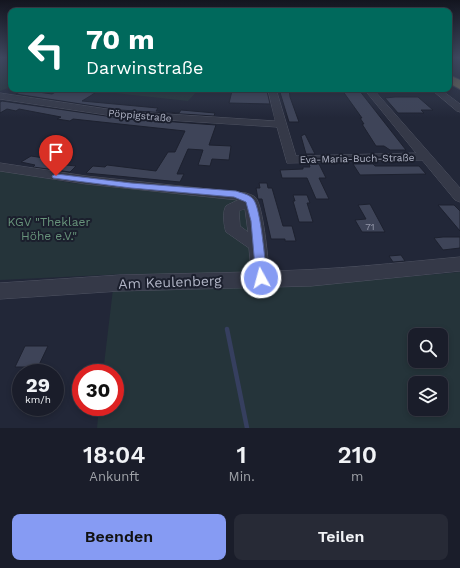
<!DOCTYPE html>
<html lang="de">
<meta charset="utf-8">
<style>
:root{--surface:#1a1d2a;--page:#272a36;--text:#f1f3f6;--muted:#9fa2a8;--line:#383b47;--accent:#869bf3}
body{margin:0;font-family:"Work Sans",sans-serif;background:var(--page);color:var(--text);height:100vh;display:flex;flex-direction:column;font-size:15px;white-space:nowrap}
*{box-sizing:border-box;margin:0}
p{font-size:13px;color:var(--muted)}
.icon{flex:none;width:22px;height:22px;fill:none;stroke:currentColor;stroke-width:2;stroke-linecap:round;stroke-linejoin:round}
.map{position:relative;height:428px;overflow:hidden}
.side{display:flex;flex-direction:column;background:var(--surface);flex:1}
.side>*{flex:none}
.hud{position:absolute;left:8px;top:8px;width:444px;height:84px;border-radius:8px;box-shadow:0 2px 6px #0003,0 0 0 1px var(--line);background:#00695c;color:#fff;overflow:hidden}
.fabs{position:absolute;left:408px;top:328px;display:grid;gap:8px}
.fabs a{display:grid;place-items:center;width:40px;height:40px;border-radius:8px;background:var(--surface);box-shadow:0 2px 6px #0003,0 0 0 1px var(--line);font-size:20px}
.speed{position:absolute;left:12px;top:364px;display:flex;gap:8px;font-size:20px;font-weight:700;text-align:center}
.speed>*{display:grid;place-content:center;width:52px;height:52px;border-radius:50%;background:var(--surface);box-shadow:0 2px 6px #0003,0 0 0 1px var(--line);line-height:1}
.speed small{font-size:10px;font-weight:400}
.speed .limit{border:6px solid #d22;background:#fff;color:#111}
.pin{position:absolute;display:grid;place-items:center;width:34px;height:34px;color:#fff;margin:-41px -17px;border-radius:50% 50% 50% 0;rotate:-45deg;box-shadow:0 0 4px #0007}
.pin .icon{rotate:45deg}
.me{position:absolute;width:44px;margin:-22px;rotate:353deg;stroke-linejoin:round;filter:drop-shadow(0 0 3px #0008)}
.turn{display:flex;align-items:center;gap:14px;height:84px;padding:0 12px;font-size:18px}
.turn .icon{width:52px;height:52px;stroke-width:2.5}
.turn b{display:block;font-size:28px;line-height:34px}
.eta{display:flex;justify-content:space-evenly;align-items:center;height:68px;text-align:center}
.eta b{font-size:24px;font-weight:600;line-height:28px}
.button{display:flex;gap:8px;margin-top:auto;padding:8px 12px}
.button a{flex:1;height:46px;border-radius:8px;background:var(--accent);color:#111;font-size:16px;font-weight:600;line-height:46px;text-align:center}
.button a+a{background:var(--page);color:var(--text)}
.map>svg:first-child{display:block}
.green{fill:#25343a;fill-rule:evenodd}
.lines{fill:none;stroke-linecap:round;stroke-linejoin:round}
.stream{stroke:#363f5f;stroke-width:4.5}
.building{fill:#3e4458;stroke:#1d212f}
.minor-casing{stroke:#505463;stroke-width:1}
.highway-casing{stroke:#3d4150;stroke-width:2}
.minor{fill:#353948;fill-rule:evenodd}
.highway{fill:#6e6953;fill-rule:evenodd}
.route{fill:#869bf3;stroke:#57659e}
.labels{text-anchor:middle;stroke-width:4;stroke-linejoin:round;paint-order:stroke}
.far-street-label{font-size:10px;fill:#b0b4c5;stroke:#1b1f2d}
.number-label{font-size:10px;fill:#9498aa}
.park-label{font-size:12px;fill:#68947b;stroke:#1b1f2d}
.near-street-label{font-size:14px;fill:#b0b4c5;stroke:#1b1f2d}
</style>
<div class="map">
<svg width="460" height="428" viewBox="0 0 460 428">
<rect width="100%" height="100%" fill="#222738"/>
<path class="green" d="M0 58H11V87L0 91Z
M78 89H199L188 101Z
M0 170 72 183 225 196 244 200 255 262 243 275 126 274 0 280Z
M460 272V428H97L99 407H115V373H103L113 289 370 280ZM415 335H441V361H415ZM415 383H441V409H415Z"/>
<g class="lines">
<path class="stream" d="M227 329 247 428"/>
</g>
<path class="building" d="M61 89 95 93 82 101 158 108 156 111 179 113 181 110 215 113 214 116 120 110 16 94 24 90 52 94Z
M279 89H289L290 97 299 122H289Z
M342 90H359L406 150H390L384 146H376L362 124H364L360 118H362Z
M232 91H267L270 104 229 103Z
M395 97H418L433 110H421L424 113H398L385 98Z
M2 101 120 118 216 125 209 145 231 146 229 160 212 159 210 166 198 165 203 150 188 149 177 174H184L180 182 86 173 93 166 105 167 107 165 156 171 168 152H175L185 131 73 119 70 121 57 119 61 117 19 109 16 111 7 109 0 113V102Z
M305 134 315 154H306L301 136Z
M31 156 70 162 66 165 76 166 70 172 33 167 35 165 21 162Z
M309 164H319L326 178H319L329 199H316L307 178H282L280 170 303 169V167H310Z
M353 164H373L375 166H419L426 174 360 175Z
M259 183H267L268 188H272L283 226H292L296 241H285V239H271L262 199H258L256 188H260Z
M293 195H307L310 203H307L313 222H299L293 201H295Z
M370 204 385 232H362L355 220 366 219 358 205Z
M438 205H454L460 211V231Z
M443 237H460V248L443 250 434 238Z
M401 255 405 261 393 262 389 256Z
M25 346H48L38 367H15Z"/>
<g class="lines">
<defs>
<path id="minor" d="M268 89H276L296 156 416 153 364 89H373L460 188V202L455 200 422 160 287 163 277 127 120 117 0 99V93L120 111 275 121Z
M431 89H440L460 104V112L457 111Z
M0 163 86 176 246 193C248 194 253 195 255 197 263 203 268 259 269 271 333 270 396 263 460 257V271L311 286 120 291 0 299V283L120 275 251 272 249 248 226 232C224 227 222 211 226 206 229 204 234 202 238 200L86 184 0 171ZM245 209 248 232 240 226 239 211Z"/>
<path id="highway" d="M449 75 460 80V89L449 83Z"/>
</defs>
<use href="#minor" class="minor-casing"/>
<use href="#highway" class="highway-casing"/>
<use href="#minor" class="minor"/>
<use href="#highway" class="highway"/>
</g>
<linearGradient id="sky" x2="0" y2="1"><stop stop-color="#13151f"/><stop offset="0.49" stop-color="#3e475e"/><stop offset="1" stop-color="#3e475e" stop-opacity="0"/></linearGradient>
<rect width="460" height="118" fill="url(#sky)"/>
<path class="route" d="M56 174 131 183 236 191C241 193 249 194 253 199 261 207 265 264 267 278L265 282 261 283 257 282 256 278 251 221 246 202 234 197 131 188 53 178 52 176Z"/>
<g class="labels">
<g class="far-street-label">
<text transform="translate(140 115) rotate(5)" y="4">Pöppigstraße</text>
<text transform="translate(357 158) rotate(-1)" y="4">Eva-Maria-Buch-Straße</text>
</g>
<g class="number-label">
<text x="370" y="230">71</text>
</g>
<g class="park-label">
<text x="49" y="226">KGV "Theklaer<tspan x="49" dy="14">Höhe e.V."</tspan></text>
</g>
<g class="near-street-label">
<text transform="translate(170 282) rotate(-2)" y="5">Am Keulenberg</text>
</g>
</g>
</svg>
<div class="fabs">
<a><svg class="icon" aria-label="search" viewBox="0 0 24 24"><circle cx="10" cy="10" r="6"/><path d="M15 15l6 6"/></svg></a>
<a><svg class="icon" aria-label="layers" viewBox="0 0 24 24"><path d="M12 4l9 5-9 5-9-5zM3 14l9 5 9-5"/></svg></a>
</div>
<div class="speed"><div>29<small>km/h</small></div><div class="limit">30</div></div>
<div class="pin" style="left:56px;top:176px;background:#d93025"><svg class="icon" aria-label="arrive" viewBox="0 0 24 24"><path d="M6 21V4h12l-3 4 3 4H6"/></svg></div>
<svg class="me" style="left:261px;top:278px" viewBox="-20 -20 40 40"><circle r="17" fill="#869bf3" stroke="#fff" stroke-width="3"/><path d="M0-11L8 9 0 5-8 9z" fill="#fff"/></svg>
<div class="hud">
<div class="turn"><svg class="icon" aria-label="left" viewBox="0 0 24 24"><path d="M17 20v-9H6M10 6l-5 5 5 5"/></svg><div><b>70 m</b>Darwinstraße</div></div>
</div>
</div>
<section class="side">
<div class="eta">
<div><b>18:04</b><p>Ankunft</p></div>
<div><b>1</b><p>Min.</p></div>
<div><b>210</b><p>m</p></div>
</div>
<div class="button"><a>Beenden</a><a>Teilen</a></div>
</section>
